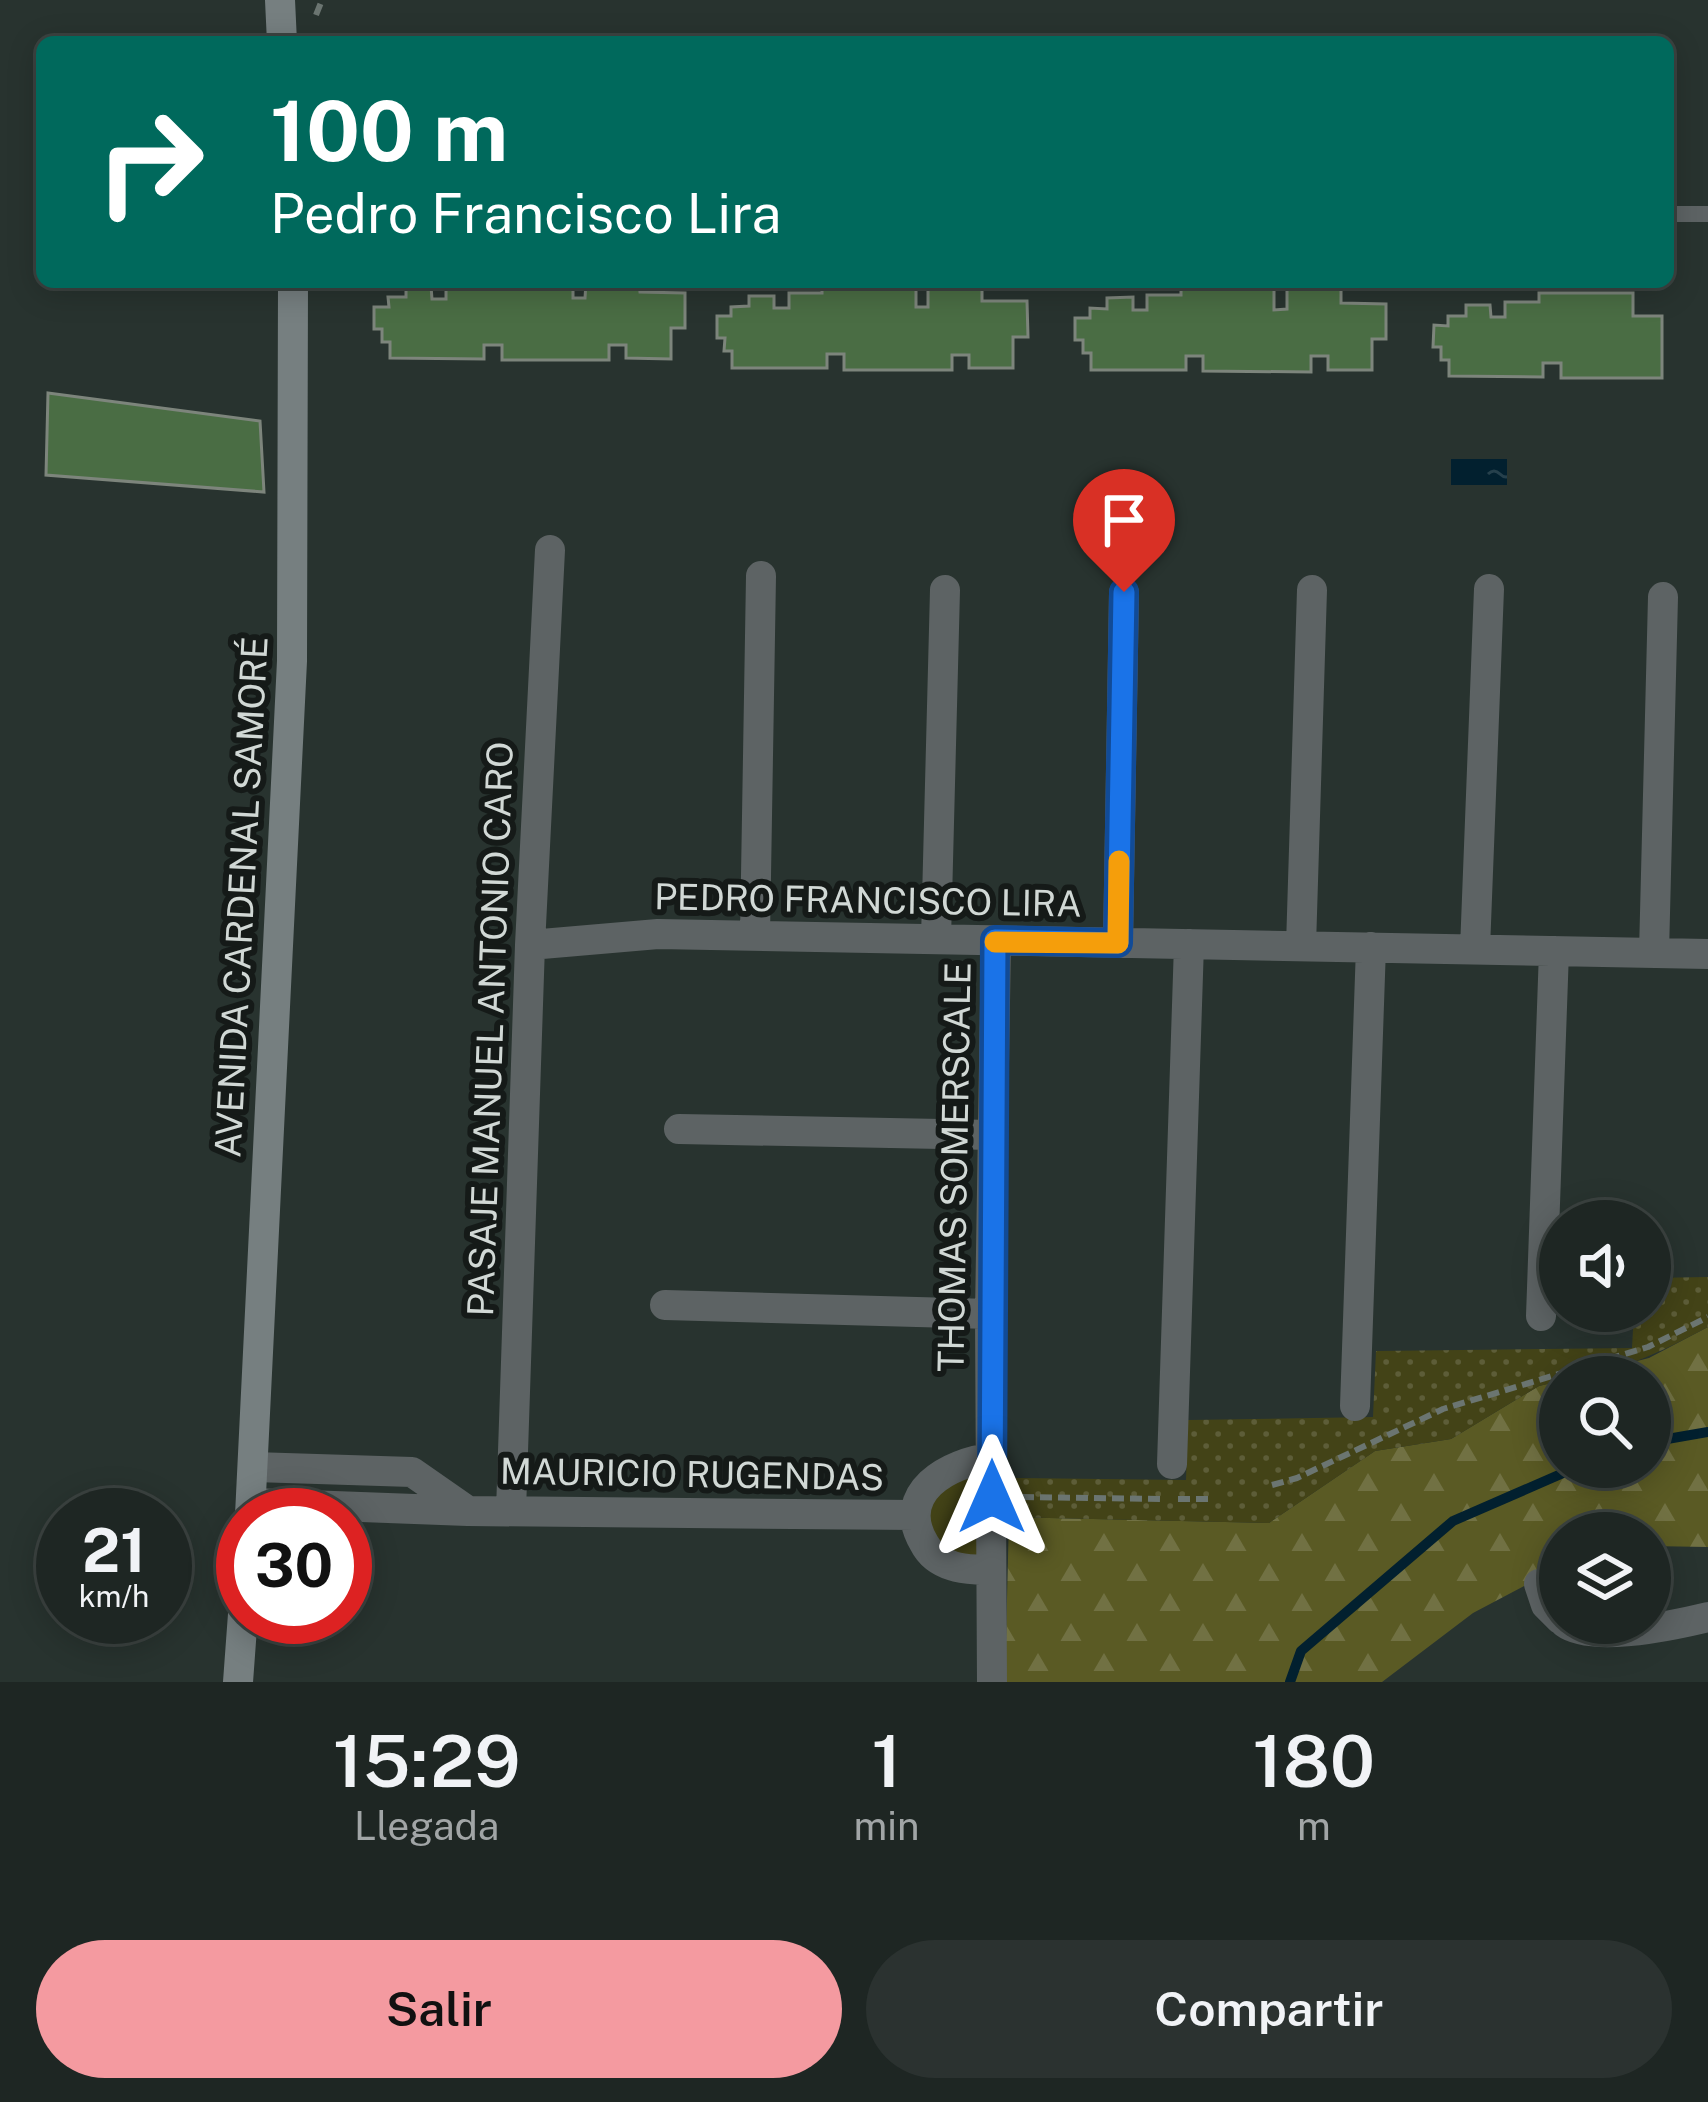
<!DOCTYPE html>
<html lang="es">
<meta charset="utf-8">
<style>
:root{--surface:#1e2623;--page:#2b3230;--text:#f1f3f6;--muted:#a1a5a6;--line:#3c4341;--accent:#f49aa0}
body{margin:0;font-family:"Public Sans",sans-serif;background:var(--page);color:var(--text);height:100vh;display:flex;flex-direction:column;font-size:45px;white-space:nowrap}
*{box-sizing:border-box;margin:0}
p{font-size:39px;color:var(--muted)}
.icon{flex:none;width:66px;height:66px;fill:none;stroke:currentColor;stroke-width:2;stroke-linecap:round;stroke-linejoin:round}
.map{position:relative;height:1682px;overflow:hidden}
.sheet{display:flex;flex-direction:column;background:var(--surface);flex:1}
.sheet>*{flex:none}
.guide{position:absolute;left:36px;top:36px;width:1638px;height:252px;border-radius:18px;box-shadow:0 6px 30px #0003,0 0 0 3px var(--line);background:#00695c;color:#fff;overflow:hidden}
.controls{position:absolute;left:1539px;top:1200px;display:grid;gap:24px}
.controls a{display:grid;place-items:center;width:132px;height:132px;border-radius:50%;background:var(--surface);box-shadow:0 6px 30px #0003,0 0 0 3px var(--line);font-size:60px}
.speed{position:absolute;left:36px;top:1488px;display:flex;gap:24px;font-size:60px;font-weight:700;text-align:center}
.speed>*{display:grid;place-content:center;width:156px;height:156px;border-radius:50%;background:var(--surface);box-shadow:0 6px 30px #0003,0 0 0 3px var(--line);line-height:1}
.speed small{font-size:30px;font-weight:400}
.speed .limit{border:18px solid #d22;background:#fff;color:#111}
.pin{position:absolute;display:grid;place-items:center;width:102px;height:102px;color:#fff;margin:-123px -51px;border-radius:50% 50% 50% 0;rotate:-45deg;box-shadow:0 0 12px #0007}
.pin .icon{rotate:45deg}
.me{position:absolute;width:132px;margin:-66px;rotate:0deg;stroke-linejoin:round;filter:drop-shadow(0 0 9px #0008)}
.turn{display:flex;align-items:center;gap:42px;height:252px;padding:0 36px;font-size:54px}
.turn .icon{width:156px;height:156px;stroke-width:2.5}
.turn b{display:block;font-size:84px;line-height:102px}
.eta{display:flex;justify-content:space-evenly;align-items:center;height:204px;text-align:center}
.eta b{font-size:72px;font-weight:600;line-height:84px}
.primary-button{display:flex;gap:24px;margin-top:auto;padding:24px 36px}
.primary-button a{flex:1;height:138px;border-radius:72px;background:var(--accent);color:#111;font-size:48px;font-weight:600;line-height:138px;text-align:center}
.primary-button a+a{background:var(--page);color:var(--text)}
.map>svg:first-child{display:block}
.grass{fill:#434317}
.forest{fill:url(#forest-firs)}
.park{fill:url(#park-dots)}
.water{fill:url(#water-ripples)}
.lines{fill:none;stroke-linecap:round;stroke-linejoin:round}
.stream{stroke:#02202f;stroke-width:10}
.building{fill:#4a6d44;stroke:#7d857c;stroke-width:3}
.path{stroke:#6b7571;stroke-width:6;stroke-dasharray:12 6;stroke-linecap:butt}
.service{stroke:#5d6364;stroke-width:16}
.minor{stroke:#5d6364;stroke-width:30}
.secondary{stroke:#767f80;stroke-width:30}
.route-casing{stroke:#114b97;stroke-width:30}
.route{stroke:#1a73e8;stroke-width:21}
.slow{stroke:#f59e0b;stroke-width:21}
.labels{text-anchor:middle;stroke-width:12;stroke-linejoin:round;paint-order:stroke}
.street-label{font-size:36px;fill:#d1d8d5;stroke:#151a18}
</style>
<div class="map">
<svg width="1708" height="1682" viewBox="0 0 1708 1682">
<defs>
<pattern id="forest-firs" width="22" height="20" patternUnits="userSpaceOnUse" patternTransform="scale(3)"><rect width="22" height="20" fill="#5a5a24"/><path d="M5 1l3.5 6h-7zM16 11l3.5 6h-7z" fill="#717143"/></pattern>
<pattern id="park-dots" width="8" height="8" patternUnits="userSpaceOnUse" patternTransform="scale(3)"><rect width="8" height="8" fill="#434317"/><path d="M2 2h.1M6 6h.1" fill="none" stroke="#5d5d38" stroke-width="1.8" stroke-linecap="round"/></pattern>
<pattern id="water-ripples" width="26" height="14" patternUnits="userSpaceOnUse" patternTransform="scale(3)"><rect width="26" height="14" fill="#02202f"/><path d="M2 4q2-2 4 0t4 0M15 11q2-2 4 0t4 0" fill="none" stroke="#26404c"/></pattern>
</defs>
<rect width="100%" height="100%" fill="#28332f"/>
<path class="grass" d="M992 1458 991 1571 931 1555 921 1492Z"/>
<path class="forest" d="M1708 1327V1547L1650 1546V1533H1560V1567L1473 1613 1382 1682H1005L1009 1517 1269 1523 1375 1451 1451 1439 1539 1386 1560 1381V1467H1650V1377H1575L1649 1358Z"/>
<path class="park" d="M1708 1277V1327C1662 1351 1613 1377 1560 1377V1381L1539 1386 1451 1439 1375 1451 1269 1523 1009 1517V1478L1186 1480 1188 1420 1373 1417 1376 1351 1632 1348 1634 1311H1650V1278Z"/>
<path class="water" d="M1451 459H1507V485H1451Z"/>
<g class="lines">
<path class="stream" d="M1650 1442 1708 1432
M1290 1682 1301 1651 1453 1521 1577 1467"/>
</g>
<path class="building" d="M479 282H573V298H585L586 282H639L640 292 685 293V328H671V359L626 358V345H609V360H502V345H484V359L390 358V342H382V329H374V307H389L388 297H406V286H431L432 299H446V284Z
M822 284 916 285V307H928V287L982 288V301H1027L1028 337H1013V368H969V355H952V370H844V354H827V368H732V351H724L725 338H717V316H731V307L749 306V296H774V308H789V293H822Z
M1181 287H1274V310L1287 309V289H1341V303L1386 304V339H1372V370H1328V356H1311V372L1203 371V356H1186V370H1091V353H1083V340H1075V318H1090V308L1107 309V298L1133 297V310H1147V295H1181Z
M1539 293H1633V316H1662V378H1561V363H1543V377L1449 376V360H1441V347H1433L1434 325 1448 326V316H1466V305H1490L1491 317H1505V302H1539Z
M48 393 260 421 264 492 46 475Z"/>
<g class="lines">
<path class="path" d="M316 15 322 0
M1272 1485 1297 1478 1443 1409 1648 1347 1708 1317
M1022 1497 1164 1499
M1178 1499H1210"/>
<path class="service" d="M1668 214H1707"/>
<path class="minor" d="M755 936 761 576
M936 939 945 590
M1118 943 1124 593
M530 945 658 934 1708 954
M1301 946 1312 590
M1475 949 1489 589
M1654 953 1663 597
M679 1129 993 1135
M665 1305 990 1314
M1541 1316 1554 951
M1355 1406 1371 947
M1172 1464 1189 944
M253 1467 412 1472 468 1511
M251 1503 468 1511 915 1515
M511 1511 530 945 550 550
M991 1571C979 1569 964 1570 953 1566 940 1562 930 1555 924 1543 894 1493 949 1462 992 1458
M1539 1584 1546 1605 1560 1619
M1565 1623C1592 1643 1675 1625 1708 1617
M992 1682 990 1314 996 940"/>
<path class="secondary" d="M280 0 282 42
M250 1515 292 661 293 282
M238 1682 243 1614"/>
</g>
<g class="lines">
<defs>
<path id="route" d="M992 1497 995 940 1118 943 1124 592"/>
</defs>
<use href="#route" class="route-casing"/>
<use href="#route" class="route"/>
<path class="slow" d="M995 942 1118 943 1119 861"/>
</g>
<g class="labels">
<g class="street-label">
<text transform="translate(241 897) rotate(-87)" y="13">AVENIDA CARDENAL SAMORÉ</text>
<text transform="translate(868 900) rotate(1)" y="13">PEDRO FRANCISCO LIRA</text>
<text transform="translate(490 1029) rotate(-88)" y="13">PASAJE MANUEL ANTONIO CARO</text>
<text transform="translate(954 1167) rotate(-89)" y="13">THOMAS SOMERSCALE</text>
<text transform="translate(692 1474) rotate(1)" y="13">MAURICIO RUGENDAS</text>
</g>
</g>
</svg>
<div class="controls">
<a><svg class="icon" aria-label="sound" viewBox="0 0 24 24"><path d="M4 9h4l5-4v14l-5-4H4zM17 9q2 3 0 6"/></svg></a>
<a><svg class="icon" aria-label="search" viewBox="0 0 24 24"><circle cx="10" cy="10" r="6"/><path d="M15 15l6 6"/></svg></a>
<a><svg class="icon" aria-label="layers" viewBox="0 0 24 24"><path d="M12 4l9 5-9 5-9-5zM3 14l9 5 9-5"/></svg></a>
</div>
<div class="speed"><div>21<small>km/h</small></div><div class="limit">30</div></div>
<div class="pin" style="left:1124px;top:592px;background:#d93025"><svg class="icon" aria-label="arrive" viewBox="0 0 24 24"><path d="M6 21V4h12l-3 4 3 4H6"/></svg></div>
<svg class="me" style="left:992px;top:1497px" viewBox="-20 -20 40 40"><path d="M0-17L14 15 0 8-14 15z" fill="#1a73e8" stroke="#fff" stroke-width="4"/></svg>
<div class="guide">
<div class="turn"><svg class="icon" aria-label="right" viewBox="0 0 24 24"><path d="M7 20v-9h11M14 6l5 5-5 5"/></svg><div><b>100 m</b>Pedro Francisco Lira</div></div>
</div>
</div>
<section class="sheet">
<div class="eta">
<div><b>15:29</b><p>Llegada</p></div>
<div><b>1</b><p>min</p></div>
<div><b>180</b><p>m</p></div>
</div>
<div class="primary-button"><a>Salir</a><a>Compartir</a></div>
</section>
